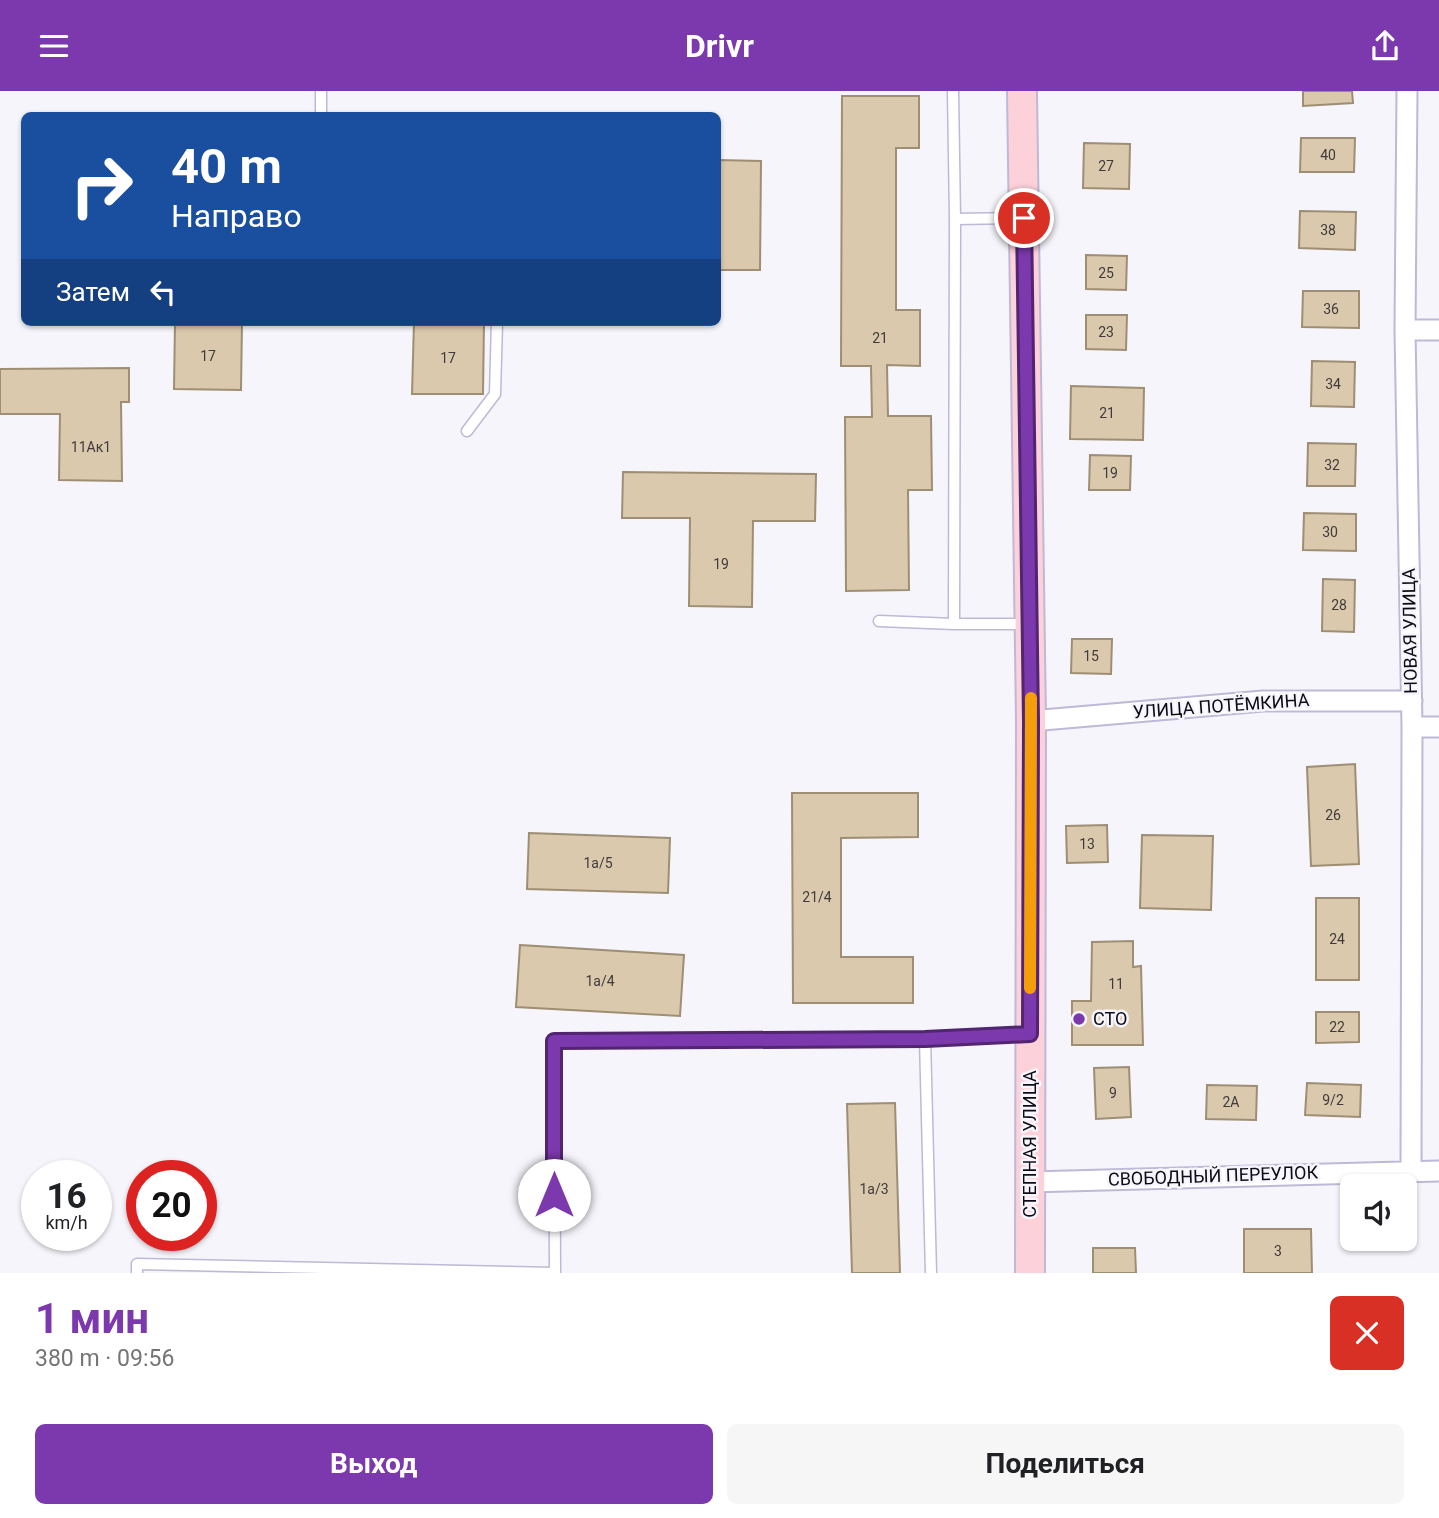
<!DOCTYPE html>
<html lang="ru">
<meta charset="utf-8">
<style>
:root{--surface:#fff;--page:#f6f6f6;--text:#202124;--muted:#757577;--accent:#7c39ad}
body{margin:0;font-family:Roboto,sans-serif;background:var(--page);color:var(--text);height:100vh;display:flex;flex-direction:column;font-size:26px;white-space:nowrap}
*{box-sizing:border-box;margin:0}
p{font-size:23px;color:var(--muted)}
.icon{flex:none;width:38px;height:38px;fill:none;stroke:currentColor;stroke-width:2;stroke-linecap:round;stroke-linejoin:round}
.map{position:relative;height:1182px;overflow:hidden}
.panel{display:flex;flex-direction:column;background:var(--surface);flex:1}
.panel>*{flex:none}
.hud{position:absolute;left:21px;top:21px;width:700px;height:214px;border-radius:10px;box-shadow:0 2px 5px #0004;background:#1a4fa0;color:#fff;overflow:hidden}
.controls{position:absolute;left:1340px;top:1083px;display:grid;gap:14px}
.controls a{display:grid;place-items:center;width:77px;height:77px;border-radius:10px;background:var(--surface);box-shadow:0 2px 5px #0004;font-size:35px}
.speed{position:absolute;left:21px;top:1069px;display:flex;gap:14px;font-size:35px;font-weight:700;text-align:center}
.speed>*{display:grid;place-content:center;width:91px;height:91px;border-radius:50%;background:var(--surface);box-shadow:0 2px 5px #0004;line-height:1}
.speed small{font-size:18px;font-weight:400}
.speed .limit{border:10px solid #d22;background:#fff;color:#111}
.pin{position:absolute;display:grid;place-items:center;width:60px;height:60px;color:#fff;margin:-30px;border:4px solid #fff;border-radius:50%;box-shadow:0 2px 7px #0007}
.me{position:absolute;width:77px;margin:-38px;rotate:0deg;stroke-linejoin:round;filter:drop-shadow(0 0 5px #0008)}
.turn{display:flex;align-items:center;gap:24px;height:147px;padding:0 35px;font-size:32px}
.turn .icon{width:91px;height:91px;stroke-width:2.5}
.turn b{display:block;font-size:49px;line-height:60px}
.then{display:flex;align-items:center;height:66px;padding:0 35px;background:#0003;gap:14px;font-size:26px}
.round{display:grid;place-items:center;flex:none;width:74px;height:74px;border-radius:10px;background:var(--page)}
.headline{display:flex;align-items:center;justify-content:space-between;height:119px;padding:0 35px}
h1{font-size:42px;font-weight:700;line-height:52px;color:var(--accent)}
.cta{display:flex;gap:14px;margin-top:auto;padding:14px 35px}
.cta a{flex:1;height:80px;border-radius:10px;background:var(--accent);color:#fff;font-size:28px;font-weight:700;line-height:80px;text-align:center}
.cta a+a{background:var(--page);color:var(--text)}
header{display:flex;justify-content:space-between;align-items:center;height:91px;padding:0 35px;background:var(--accent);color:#fff;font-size:32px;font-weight:700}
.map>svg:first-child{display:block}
.building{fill:#dac9ad;stroke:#9e8e73;stroke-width:2}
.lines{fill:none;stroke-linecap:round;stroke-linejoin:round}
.service-casing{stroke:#bfb8d6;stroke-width:13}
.minor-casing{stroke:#bfb8d6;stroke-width:23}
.secondary-casing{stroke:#bfb8d6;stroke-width:32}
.service{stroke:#fff;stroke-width:10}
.minor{stroke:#fff;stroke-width:19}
.secondary{stroke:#fcd1da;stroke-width:28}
.route-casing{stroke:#512570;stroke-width:18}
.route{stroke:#7c39ad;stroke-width:12}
.slow{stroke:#f59e0b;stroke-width:12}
.poi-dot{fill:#7c39ad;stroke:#f6f5fb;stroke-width:2.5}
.labels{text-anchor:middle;stroke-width:5;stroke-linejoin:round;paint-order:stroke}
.number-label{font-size:14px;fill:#403a3b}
.street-label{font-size:18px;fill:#0d0b15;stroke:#f6f5fb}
.poi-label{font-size:18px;fill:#0d0b15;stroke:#f6f5fb;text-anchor:start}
</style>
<header><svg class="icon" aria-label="menu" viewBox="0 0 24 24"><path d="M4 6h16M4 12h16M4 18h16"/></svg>Drivr<svg class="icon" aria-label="share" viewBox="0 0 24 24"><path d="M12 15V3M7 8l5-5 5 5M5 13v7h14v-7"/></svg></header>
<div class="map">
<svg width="1439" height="1182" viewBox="0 0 1439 1182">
<rect width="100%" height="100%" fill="#f6f5fb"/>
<path class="building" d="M1303 0H1352L1353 12 1303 15Z
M842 5H919V57H896V219H920V275L887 274 888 325H931L932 399H908L909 499 846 500 845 326H872L871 275H841Z
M1301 47H1355L1354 81H1300Z
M1084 52 1130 53 1129 98 1083 97Z
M718 69 761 70 760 179H718Z
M1300 120 1356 121 1355 159 1299 157Z
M1086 164 1127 165 1126 199 1086 198Z
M1303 200H1359V237L1302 236Z
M1086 224H1127L1126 259 1086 258Z
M175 231H242L241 299 174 298Z
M414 231H484L483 303H412Z
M1312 270 1355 271 1354 316 1311 315Z
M129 277V311H121L122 390 59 389 60 323H0V278Z
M1071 295 1144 297 1143 349 1070 348Z
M1308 352 1356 353 1355 395H1307Z
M1090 364 1131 365 1130 399H1089Z
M623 381 816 383 815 430H753L752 516 689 515 690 427H622Z
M1304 422 1356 423V460L1303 459Z
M1323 488 1355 489 1354 541 1322 540Z
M1072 548H1112L1111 583 1071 582Z
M1355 673 1359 773 1311 775 1307 676Z
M792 702H918V746L841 747V866H913V912H793Z
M1107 734 1108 771 1067 772 1066 735Z
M529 742 670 747 668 802 527 798Z
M1142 744 1213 745 1211 819 1140 817Z
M1316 807H1359V889H1316Z
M1133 850V876L1141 875 1143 954H1072V910H1091L1092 851Z
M520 854 684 864 680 925 516 916Z
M1316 921H1359V951L1316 952Z
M1129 976 1131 1026 1096 1028 1094 977Z
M1307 992 1361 994 1360 1026 1305 1024Z
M1207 994 1257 995 1256 1029 1206 1028Z
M895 1012 900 1182H852L847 1013Z
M1244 1138H1311L1312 1182H1244Z
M1093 1157H1135L1136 1182H1093Z"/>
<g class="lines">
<defs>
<path id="service" d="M321 0V24
M953 0 955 128 1020 127
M467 340 495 303 497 231
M879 530 954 533 955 128
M954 533H1027
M555 1181 554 950 925 948
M137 1182V1173L555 1182
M931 1182 925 948 1029 943"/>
<path id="minor" d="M1407 0 1405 239 1412 636 1411 1080
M1405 239H1439
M1031 630 1263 610H1412
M1412 636H1439
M1030 1091 1439 1080"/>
<path id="secondary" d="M1022 0 1031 630 1030 1182"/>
</defs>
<use href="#service" class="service-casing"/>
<use href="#minor" class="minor-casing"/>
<use href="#secondary" class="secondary-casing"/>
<use href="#service" class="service"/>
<use href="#minor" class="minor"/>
<use href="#secondary" class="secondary"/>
</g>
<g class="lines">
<defs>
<path id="route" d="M554 1104V950L925 948 1030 943 1031 630 1024 127"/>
</defs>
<use href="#route" class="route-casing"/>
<use href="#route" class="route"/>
<path class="slow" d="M1030 897 1031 607"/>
</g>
<circle class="poi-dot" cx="1079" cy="928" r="7"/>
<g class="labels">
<g class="number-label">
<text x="1328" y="69">40</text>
<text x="1106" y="80">27</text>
<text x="1328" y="144">38</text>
<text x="1106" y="187">25</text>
<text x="1331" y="223">36</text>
<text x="1106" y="246">23</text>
<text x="880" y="252">21</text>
<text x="208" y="270">17</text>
<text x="448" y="272">17</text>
<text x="1333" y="298">34</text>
<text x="1107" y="327">21</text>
<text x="91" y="361">11Ак1</text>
<text x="1332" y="379">32</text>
<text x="1110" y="387">19</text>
<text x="1330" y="446">30</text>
<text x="721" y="478">19</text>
<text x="1339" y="519">28</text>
<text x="1091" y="570">15</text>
<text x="1333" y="729">26</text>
<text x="1087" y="758">13</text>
<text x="598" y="777">1а/5</text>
<text x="817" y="811">21/4</text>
<text x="1337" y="853">24</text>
<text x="600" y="895">1а/4</text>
<text x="1116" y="898">11</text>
<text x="1337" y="941">22</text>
<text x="1113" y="1007">9</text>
<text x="1333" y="1014">9/2</text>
<text x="1231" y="1016">2А</text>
<text x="874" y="1103">1а/3</text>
<text x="1278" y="1165">3</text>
</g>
<g class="street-label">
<text transform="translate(1410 540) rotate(-91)" y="6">НОВАЯ УЛИЦА</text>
<text transform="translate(1221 615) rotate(-4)" y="6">УЛИЦА ПОТЁМКИНА</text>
<text transform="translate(1030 1053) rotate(-90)" y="6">СТЕПНАЯ УЛИЦА</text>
<text transform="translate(1213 1085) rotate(-2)" y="6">СВОБОДНЫЙ ПЕРЕУЛОК</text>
</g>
<g class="poi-label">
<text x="1093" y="934">СТО</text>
</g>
</g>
</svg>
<div class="controls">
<a><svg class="icon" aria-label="sound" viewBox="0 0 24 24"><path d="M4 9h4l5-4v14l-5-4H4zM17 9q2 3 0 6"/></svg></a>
</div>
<div class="speed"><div>16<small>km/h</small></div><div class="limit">20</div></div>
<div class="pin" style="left:1024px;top:127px;background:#d93025"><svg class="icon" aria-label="arrive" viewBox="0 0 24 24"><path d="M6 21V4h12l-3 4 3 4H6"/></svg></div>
<svg class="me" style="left:554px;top:1104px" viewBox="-20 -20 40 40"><circle r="19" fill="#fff"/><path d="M0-13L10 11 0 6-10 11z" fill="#7c39ad"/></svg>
<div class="hud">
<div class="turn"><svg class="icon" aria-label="right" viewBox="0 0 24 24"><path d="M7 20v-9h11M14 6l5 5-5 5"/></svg><div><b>40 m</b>Направо</div></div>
<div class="then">Затем<svg class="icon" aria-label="left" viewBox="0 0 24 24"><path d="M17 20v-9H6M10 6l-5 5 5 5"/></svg></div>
</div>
</div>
<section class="panel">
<div class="headline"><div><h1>1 мин</h1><p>380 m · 09:56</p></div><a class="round" style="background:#d93025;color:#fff"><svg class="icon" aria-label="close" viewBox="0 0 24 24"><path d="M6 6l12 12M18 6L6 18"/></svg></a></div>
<div class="cta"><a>Выход</a><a>Поделиться</a></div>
</section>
